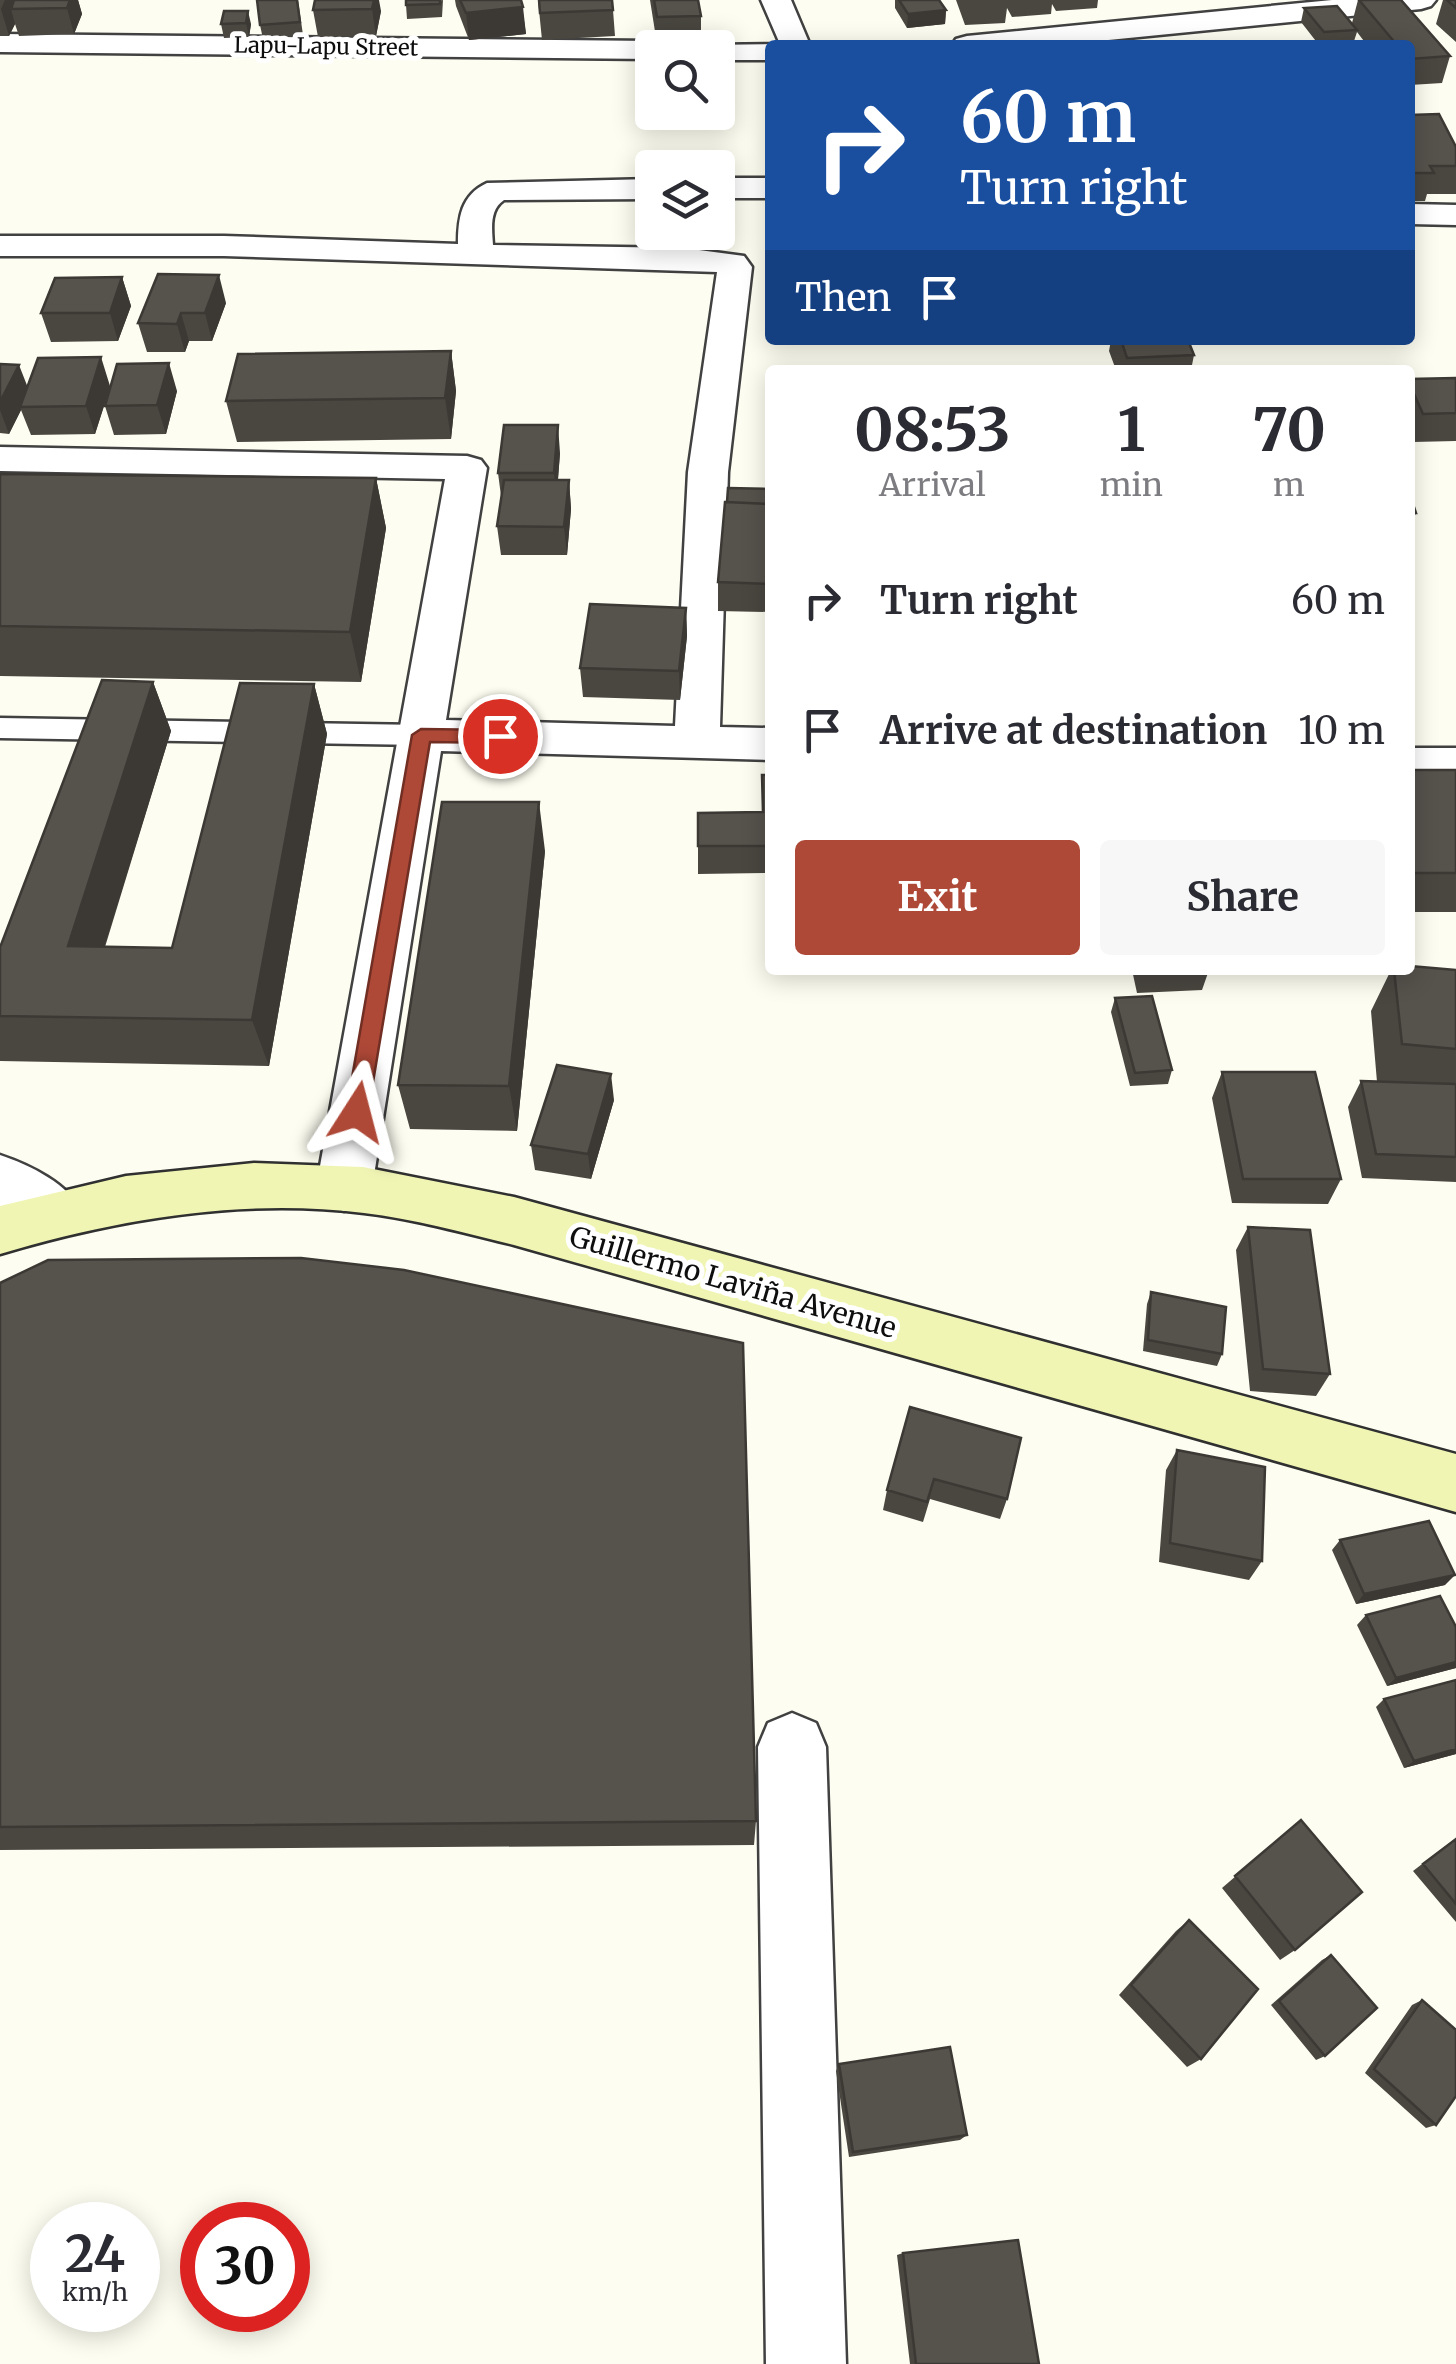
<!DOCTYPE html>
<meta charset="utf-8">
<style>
:root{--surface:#fff;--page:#f7f7f7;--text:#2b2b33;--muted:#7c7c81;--accent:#ae4837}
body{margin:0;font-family:Merriweather,serif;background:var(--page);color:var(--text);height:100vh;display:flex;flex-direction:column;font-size:38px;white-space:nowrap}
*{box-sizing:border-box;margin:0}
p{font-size:32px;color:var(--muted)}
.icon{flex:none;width:55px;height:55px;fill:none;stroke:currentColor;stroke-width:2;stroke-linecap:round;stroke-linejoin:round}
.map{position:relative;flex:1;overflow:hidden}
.panel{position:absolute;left:765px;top:365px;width:650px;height:610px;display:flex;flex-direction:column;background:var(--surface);border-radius:10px;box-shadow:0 5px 25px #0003}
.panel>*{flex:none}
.hud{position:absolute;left:765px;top:40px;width:650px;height:305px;border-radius:10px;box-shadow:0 5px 25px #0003;background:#1a4fa0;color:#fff;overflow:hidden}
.buttons{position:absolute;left:635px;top:30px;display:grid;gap:20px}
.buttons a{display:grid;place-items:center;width:100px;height:100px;border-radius:10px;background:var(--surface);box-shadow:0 5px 25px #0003;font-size:50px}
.speed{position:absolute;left:30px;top:2202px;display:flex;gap:20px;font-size:50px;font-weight:700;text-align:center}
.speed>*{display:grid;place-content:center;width:130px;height:130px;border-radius:50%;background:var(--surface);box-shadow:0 5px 25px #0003;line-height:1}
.speed small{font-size:25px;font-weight:400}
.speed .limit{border:15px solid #d22;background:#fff;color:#111}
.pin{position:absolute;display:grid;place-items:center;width:85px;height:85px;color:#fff;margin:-42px;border:5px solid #fff;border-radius:50%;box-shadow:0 2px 10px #0007}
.me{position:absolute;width:110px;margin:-55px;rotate:9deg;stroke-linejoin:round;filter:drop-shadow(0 0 8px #0008)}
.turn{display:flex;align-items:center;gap:35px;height:210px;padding:0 30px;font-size:45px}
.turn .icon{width:130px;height:130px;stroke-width:2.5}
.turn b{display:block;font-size:70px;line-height:85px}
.then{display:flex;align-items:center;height:95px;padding:0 30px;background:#0003;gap:20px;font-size:38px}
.eta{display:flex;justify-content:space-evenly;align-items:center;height:170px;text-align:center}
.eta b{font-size:60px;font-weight:700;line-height:70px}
.action{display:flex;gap:20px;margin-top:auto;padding:20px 30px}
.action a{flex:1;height:115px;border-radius:10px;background:var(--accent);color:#fff;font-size:40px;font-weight:700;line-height:115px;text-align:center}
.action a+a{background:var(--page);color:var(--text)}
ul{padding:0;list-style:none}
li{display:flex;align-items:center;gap:30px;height:130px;padding:0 30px}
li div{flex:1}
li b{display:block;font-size:38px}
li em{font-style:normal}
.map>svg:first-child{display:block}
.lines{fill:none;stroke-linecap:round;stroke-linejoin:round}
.service-casing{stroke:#414141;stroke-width:5}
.minor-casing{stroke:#414141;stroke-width:5}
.secondary-casing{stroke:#303030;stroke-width:5}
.service{fill:#fff;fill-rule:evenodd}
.minor{fill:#fff;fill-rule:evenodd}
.secondary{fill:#f0f5b4;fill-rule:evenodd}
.wall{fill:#4a4741}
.shaded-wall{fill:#3c3935}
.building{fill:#56524c;stroke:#3c3935;stroke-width:2.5}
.route{fill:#ae4837;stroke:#712f24;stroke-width:2.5}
.labels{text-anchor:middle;stroke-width:10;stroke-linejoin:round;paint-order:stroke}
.far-street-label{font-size:22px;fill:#0e0e0e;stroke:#fff}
.street-label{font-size:28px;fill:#0e0e0e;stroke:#fff}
</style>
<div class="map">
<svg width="1456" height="2364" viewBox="0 0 1456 2364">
<rect width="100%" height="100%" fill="#fdfdf1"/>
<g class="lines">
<defs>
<path id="service" d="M0 718 421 725 431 728 435 735 431 742 421 745 0 738Z"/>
<path id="minor" d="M761 0H791L810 45H770V60H718V48H705L707 45 780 44Z
M1332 0H1436L1431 6 1421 9 1058 45H952L956 39 967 36Z
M0 34 652 41 665 48H652V59L0 52Z
M718 178H770V198H718Z
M652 179V199L504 200C489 210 492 229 493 245L684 248 744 256 752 267 728 472 720 727 770 728V760L441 751 372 1188 363 1204 344 1211 325 1204 316 1188 445 479 0 471V447L467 456 481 460 487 468 446 720 675 726 688 472 717 272 224 256H0V236H224L458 244C458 218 461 195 487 183Z
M1410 204 1456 205V225L1410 224Z
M1410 748H1456V780H1410Z
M0 1155C30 1165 69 1184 83 1213L75 1230C44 1240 26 1223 0 1207Z
M792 1713 816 1723 826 1747 846 2364H766L758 1747 768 1723Z"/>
<path id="secondary" d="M254 1163 363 1167 514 1197 1456 1454V1512L514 1245C464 1233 415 1219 364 1213 241 1198 118 1219 0 1254V1206L126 1176Z"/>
</defs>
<use href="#service" class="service-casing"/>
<use href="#minor" class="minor-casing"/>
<use href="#secondary" class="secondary-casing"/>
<use href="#service" class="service"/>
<use href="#minor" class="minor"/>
<use href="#secondary" class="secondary"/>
</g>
<path class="wall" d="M0 0H78L82 14 74 34 19 36 15 24 9 36H0Z
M298 0 303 35 263 39 260 25Z
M315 0 381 11 376 36 318 37 313 10Z
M443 0 442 17 407 19 406 5Z
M455 0H521L526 34 469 40 456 6Z
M538 0 613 10 615 36 542 40Z
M650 0H698L701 16V43L657 44Z
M895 0H939L946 10 945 24 907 28 895 8Z
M956 0H1098L1097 8 1056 11 1052 4 1051 14 1012 17 1007 8 1005 23 965 25Z
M1358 0H1401L1450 56 1442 83 1410 85V45H1367L1357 32 1353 44 1319 45 1301 22 1304 8 1352 23Z
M1443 0H1456V42L1436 24Z
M224 11 251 24 249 37 224 38 221 24Z
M1410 115 1456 147V194H1427L1425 201H1410Z
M122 277 131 306 118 341 51 342 41 313Z
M226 303 212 341H189L185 352H147L138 323Z
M1111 340H1188L1194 355 1191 370H1116L1109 351Z
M451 351 456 391 451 439 237 442 226 401Z
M0 364 28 387 110 386 177 391 166 434 114 435 105 406 110 388 95 434 31 435 21 410 9 434 0 433Z
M1456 378V441L1413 442 1410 436V379Z
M560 453 558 480H569L571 509 567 555H501L497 526 501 496 498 473Z
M0 474 376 478 386 528 361 682 0 676Z
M770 489V612L718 611V582Z
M1410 495 1416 513 1410 528Z
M686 608 687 636 680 700 583 697 580 668Z
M153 682 171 731 105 947 172 948 314 684 327 734 269 1066 0 1061V945H1Z
M1410 770H1456V912H1410Z
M762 775H770V873L698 874V813L762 812Z
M545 851 517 1131 410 1129 398 1085Z
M1132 970H1209L1202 990 1137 993Z
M1391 970H1456V1182L1362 1178 1348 1107 1361 1081 1377 1082 1371 1011Z
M1115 998 1172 1070 1168 1084 1130 1086 1111 1012Z
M1222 1072 1341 1179 1328 1204 1232 1203 1212 1098Z
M614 1100 591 1179 535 1170 531 1145Z
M1248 1227 1330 1374 1316 1396 1250 1391 1236 1250Z
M0 1283 756 1821 754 1845 0 1850Z
M1151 1292 1222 1354 1217 1366 1143 1351 1147 1304Z
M910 1407 1007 1499 1000 1519 930 1499 923 1522 883 1510 887 1490Z
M1177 1450 1262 1561 1249 1580 1159 1562 1166 1470Z
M1340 1540 1445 1585 1356 1604 1332 1550Z
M1366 1615 1456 1627V1668L1387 1686 1357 1625Z
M1384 1699 1456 1754 1404 1768 1376 1707Z
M1301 1820 1295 1950 1280 1960 1222 1888Z
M1456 1838V1922L1413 1871Z
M1189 1920 1201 2059 1187 2067 1119 1995 1176 1931Z
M1331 1955 1325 2056 1316 2060 1271 2005 1322 1960Z
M1422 2000 1436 2125 1426 2128 1365 2073 1412 2005Z
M839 2064 967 2135 960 2140 849 2157 836 2071Z
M903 2253 1039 2364H910L897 2255Z"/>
<path class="shaded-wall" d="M5 0H26L11 9 15 24 9 36 1 9Z
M68 0H78L82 14 74 34 67 8Z
M374 0H379L381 11 376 36 372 9Z
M523 7 526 34 469 40 466 13Z
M946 10 945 24 907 28 908 14Z
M248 11 251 24 249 37 246 23Z
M219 275 226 303 212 341 205 313Z
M122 277 131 306 118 341 110 313Z
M181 313 189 341 185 352 177 324Z
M451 351 456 391 451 439 445 398Z
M101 357 110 386 95 434 86 406Z
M169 363 177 391 166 434 157 405Z
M19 365 30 393 20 407 21 410 9 434 0 410V402Z
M558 425 560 453 556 502 554 473Z
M376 478 386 528 361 682 350 632Z
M569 480 571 509 567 555 564 527Z
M686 608 687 636 680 700 679 671Z
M153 682 171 731 90 993 68 946Z
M314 684 327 734 269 1066 252 1020Z
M539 802 545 851 517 1131 509 1086Z
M611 1074 614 1100 591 1179 588 1154Z
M1455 1575 1445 1585 1356 1604 1364 1594Z
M1456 1662V1668L1387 1686 1396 1678Z
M1456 1749V1754L1404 1768 1414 1761Z"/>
<path class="building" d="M14 0H70L67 8 11 9Z
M257 0H297L300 22 260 25Z
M315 0H374L372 9 313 10Z
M406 0H440V4L406 5Z
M460 0H521L523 7 466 13Z
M539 0H612L613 10 540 13Z
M654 0H698L701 16 657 17Z
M899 0H939L946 10 908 14Z
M1359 0H1401L1450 56 1410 59V45H1397Z
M1447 0H1456V8Z
M1337 6 1357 30 1324 32 1304 8Z
M224 11H248L246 23 221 24Z
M1439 114 1456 147V166H1430L1434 173H1410V115Z
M158 274 219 275 205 313H181L177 324 138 323Z
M122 277 110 313H41L55 278Z
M1121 340H1188L1194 355 1127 358Z
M451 351 445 398 226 401 238 354Z
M101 357 86 406 20 407 38 358Z
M169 363 157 405 105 406 117 364Z
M0 364 19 365 0 402Z
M1456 378V413L1423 414 1410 385V379Z
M504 425H558L554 473H498Z
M0 474 376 478 350 632 0 626Z
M504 480H569L564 527 497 526Z
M728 488 770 489V504L727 502Z
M1410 495 1416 513H1410Z
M725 502 770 504V584L718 582Z
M590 604 686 608 679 671 580 668Z
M102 680 153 682 68 946 172 948 240 683 314 684 252 1020 0 1016V945H1Z
M1410 770H1456V873H1410Z
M762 775H770V846H698V813L763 812Z
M442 802H539L509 1086 398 1085Z
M1410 966 1456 970V1049L1402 1044 1394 970H1410Z
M1152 996 1172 1070 1135 1073 1115 998Z
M557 1065 611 1074 588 1154 531 1145Z
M1222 1072H1315L1341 1179H1243Z
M1361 1081 1456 1084V1157L1376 1154Z
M1248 1227 1310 1230 1330 1374 1263 1369Z
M301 1258 404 1270 743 1343 756 1821 0 1827V1283L48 1260Z
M1151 1292 1226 1307 1222 1354 1148 1340Z
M910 1407 1021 1438 1007 1499 934 1479 927 1502 887 1490Z
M1177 1450 1265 1467 1262 1561 1170 1543Z
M1429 1521 1455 1575 1364 1594 1340 1540Z
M1440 1596 1456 1627V1662L1396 1678 1366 1615Z
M1456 1680V1749L1414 1761 1384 1699Z
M1301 1820 1362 1892 1295 1950 1235 1876Z
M1456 1839V1904L1423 1864Z
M1189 1920 1258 1989 1201 2059 1131 1985Z
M1331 1955 1377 2008 1325 2056 1279 2001Z
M1422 2000 1456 2030V2096L1436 2125 1374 2069Z
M950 2047 967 2135 853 2152 839 2064Z
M1018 2240 1039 2364H916L903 2253Z"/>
<path class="route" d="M421 729 500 730 510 736 500 743 430 742 368 1112 357 1121 346 1112 412 735Z"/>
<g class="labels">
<g class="far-street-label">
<text transform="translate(326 46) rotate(1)" y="8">Lapu-Lapu Street</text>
</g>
<g class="street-label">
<text transform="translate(733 1282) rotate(16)" y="10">Guillermo Laviña Avenue</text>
</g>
</g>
</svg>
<div class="buttons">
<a><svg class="icon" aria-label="search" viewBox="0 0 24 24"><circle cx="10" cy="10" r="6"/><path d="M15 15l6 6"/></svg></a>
<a><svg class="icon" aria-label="layers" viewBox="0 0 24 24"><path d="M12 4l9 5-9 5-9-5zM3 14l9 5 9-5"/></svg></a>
</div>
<div class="speed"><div>24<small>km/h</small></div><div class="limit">30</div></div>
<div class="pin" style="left:500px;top:736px;background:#d93025"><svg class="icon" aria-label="arrive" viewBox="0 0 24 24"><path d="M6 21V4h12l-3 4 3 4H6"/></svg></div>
<svg class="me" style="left:357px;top:1112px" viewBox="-20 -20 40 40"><path d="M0-17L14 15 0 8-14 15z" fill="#ae4837" stroke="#fff" stroke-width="4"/></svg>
<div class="hud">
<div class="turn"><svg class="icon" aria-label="right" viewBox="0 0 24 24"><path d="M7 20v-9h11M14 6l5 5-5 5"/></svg><div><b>60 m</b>Turn right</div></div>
<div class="then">Then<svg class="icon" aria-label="arrive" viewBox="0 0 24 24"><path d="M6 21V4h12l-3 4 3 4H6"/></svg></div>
</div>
<section class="panel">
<div class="eta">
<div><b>08:53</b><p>Arrival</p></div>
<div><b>1</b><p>min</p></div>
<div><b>70</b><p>m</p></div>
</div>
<ul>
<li><svg class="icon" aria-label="right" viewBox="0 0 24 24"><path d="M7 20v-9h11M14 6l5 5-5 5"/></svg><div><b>Turn right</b></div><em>60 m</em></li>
<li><svg class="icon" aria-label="arrive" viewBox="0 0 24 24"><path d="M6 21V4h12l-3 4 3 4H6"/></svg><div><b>Arrive at destination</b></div><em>10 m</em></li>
</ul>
<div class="action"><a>Exit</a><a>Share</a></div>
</section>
</div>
